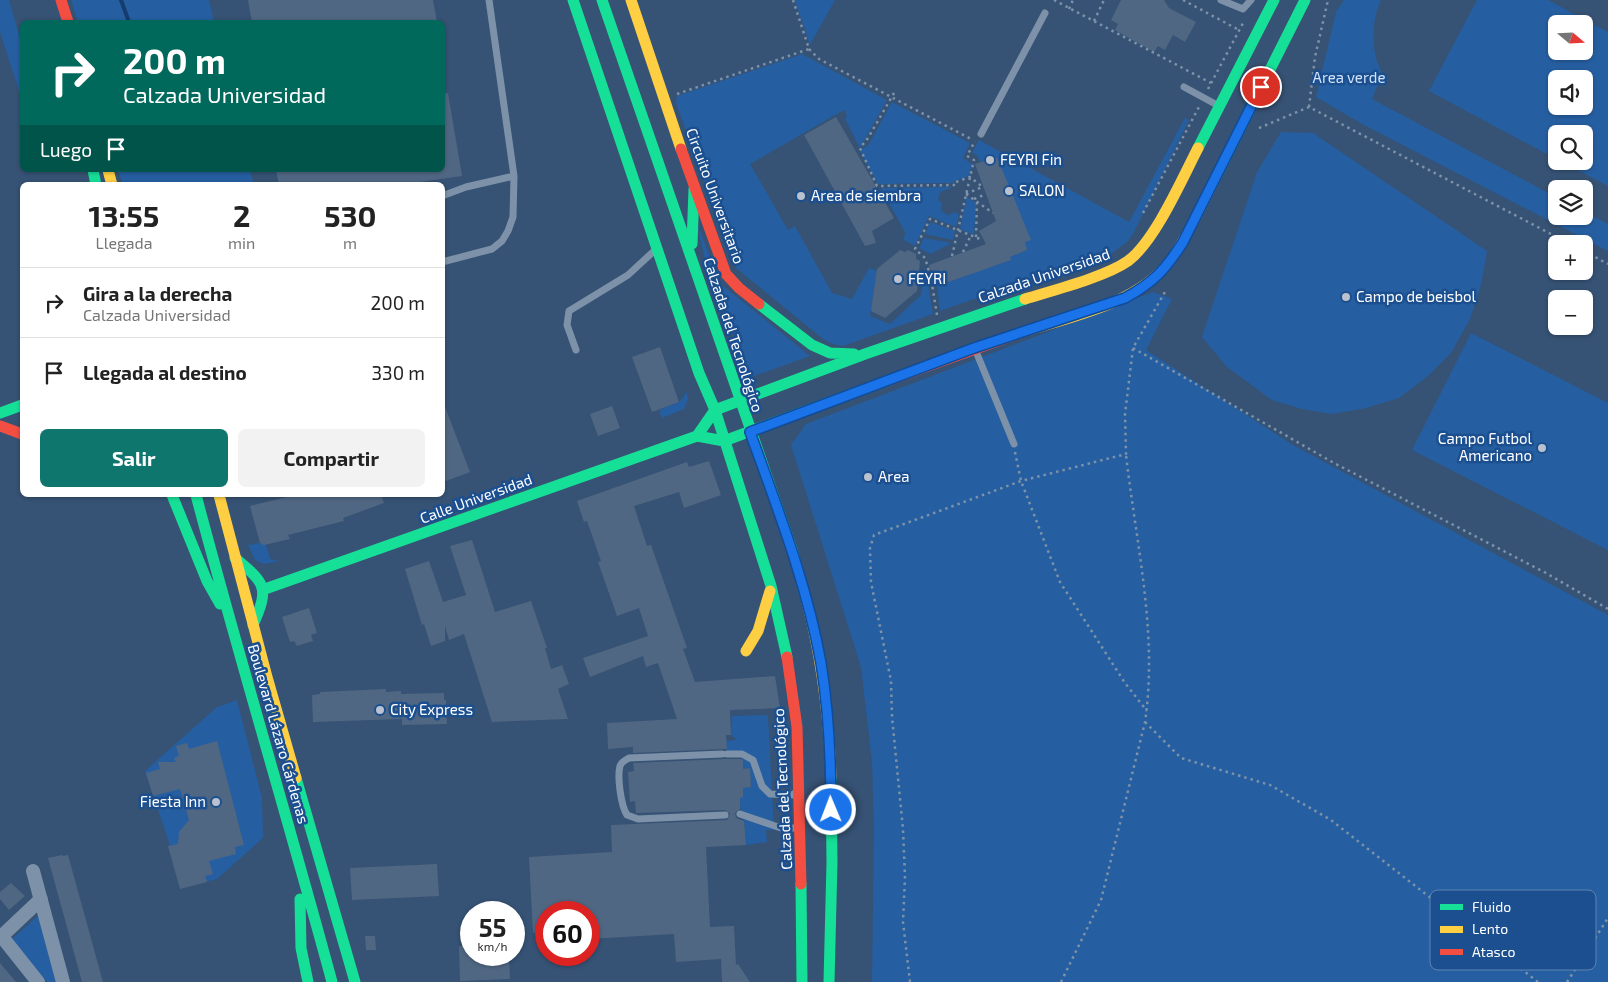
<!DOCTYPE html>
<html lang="es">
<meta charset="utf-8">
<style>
:root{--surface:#fff;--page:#f2f2f2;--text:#222;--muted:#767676;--line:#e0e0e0;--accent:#0f766e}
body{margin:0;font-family:"Exo 2",sans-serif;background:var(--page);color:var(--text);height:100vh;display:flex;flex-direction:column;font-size:19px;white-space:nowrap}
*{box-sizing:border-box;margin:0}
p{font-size:16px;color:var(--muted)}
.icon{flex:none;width:28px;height:28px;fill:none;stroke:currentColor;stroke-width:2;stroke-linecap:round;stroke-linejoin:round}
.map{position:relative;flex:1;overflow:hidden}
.sheet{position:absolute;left:20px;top:182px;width:425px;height:315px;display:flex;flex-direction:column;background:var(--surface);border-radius:8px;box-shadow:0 1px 4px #0004}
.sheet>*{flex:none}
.top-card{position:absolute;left:20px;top:20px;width:425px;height:152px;border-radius:8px;box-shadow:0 1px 4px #0004;background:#00695c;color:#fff;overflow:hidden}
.needle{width:32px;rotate:109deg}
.tools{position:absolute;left:1548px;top:15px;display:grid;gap:10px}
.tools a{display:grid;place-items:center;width:45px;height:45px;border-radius:8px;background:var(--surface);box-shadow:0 1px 4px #0004;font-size:25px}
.speed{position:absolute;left:460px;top:901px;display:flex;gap:10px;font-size:25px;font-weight:700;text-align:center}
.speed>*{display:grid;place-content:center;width:65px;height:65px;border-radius:50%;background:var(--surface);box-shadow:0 1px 4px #0004;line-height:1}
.speed small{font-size:12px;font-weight:400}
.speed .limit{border:8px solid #d22;background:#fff;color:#111}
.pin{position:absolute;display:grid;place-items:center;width:42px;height:42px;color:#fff;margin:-21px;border:2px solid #fff;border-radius:50%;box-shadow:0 1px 5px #0007}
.me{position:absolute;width:55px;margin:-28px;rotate:359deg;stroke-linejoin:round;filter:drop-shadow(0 0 4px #0008)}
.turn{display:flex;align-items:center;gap:18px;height:105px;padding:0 20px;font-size:22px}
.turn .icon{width:65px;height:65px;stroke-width:2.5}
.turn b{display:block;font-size:35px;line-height:42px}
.then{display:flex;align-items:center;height:48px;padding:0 20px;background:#0003;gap:10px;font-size:19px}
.eta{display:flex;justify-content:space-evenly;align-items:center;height:85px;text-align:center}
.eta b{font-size:30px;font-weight:700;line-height:35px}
.button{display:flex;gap:10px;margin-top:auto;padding:10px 20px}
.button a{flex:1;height:58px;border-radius:8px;background:var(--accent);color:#fff;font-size:20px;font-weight:700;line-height:58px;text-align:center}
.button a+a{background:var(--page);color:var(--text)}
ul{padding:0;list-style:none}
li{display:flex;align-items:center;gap:15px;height:70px;padding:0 20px;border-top:1px solid var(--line)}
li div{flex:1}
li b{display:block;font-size:19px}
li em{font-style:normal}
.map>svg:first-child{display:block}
.green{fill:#265fa1;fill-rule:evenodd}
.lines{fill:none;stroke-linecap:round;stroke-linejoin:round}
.stream{stroke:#153c6e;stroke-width:4}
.building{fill:#506783}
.path{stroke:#7d92a8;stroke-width:2.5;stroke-dasharray:2.5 4;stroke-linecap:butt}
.lane{stroke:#7d92a8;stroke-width:7}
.street{stroke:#7d92a8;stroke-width:14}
.fast{stroke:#16e098;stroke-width:11}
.slow{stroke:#ffcf43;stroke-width:11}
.jam{stroke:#f24e42;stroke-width:11}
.route-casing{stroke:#114b97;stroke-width:12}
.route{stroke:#1a73e8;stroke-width:9}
.poi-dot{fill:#b9c2ce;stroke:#1b4f8f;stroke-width:2}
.labels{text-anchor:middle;stroke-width:5;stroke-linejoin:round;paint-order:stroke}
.park-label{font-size:15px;fill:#cfe3fa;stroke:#1b4f8f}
.poi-label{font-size:15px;fill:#fff;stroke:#1b4f8f;text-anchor:start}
.street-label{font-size:15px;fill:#fff;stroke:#1b4f8f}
.key{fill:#1b4f8f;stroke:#5f84b1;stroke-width:1}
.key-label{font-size:14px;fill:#fff}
</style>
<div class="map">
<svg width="1608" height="982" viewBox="0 0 1608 982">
<rect width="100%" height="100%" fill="#365274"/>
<path class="green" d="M0 0H9L22 45V100L0 32Z
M71 0H209L214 22H78Z
M795 0H835L810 45Z
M1344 0H1381C1370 24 1370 61 1388 81L1380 80 1372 99 1556 197V216H1584V212L1608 224V251L1364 125 1316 97 1336 12Z
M1477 0H1548L1608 32V186L1561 161H1584V134H1556V159L1429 91ZM1556 24H1584V51H1556ZM1556 79H1584V106H1556Z
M802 54 887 100 860 148 845 119 847 115 844 110 750 164 788 230 795 226 832 293 852 299 869 268 877 271 870 316 890 324 921 295 925 266 933 314 843 346 833 344 823 339 736 268 676 103 677 96Z
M892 102 970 143 963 158 972 164 969 176 955 181 954 183 878 184 860 151 869 144Z
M1185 118 1189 120 1133 234 1127 242 1111 254 993 295 991 293 940 311 937 286 1010 260V257L1027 250 997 157 980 162 977 155 972 153 979 140 1129 222Z
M1281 132 1313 133 1487 251 1481 285 1470 319 1451 353 1428 376 1399 398 1366 408 1332 414 1302 409 1272 400 1227 367 1202 337 1257 172Z
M118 170H250L254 185H123Z
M954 187 940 192 938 200 942 203 941 210 947 215 956 212 959 215 956 227 929 216 915 246 904 240 905 232 881 188Z
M967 197 976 203 974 235 960 229Z
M930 222 955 231 953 240 925 234Z
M698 228H699L719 280 714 292 710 282Z
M924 238 952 243 930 254 919 248Z
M723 286 732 293 810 356 754 376 747 372 721 296Z
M1153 292 1172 299 1146 350 1293 445 1608 615V982H872L874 829 872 762 861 667 791 445 806 424Z
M1471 333 1608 403V550L1412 450Z
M687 392 688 399 684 409 662 418 659 410 679 402Z
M260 543 266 544 270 559 279 561 264 564 255 560 248 545Z
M237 700 262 798 263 838 217 879 184 887 145 771 217 707Z
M768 715 774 830H766L767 842 746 845 744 819H741L740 797H743V788L751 787 750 768 743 769 742 757H727L726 741 737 740 731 735 732 716Z
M38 916 56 982H47L12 939Z"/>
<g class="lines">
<path class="stream" d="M121 0 129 22"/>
</g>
<path class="building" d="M248 0H433L437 22H252Z
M1121 0H1164L1169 8 1196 22 1185 42 1173 35 1165 50 1158 46 1154 52 1115 30 1118 24 1111 20Z
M448 93 462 176 399 185H279L276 170H442V94Z
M836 117 894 218 872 231 876 243 865 246 804 135Z
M997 157 1031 240 1025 242 1027 250 1010 257 1011 260 937 286 929 265 986 244 979 231 996 221 975 164Z
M900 250 905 252 908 250 916 254V259L920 261 917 291 885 318 871 311 877 269Z
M660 347 679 402 652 412 632 357Z
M442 399 470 472 446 481 442 472Z
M612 406 620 428 598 436 590 414Z
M709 461 721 495 684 508 679 492 634 506 647 546 651 545 687 648 683 649 695 682 775 676 780 708 730 710 731 735H726L727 749H724L633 753V747L608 749 607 723 677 719 658 663 646 667 643 656 590 677 583 658 648 636 639 608 617 616 598 562 601 561 587 521 584 522 577 501 687 462 689 467Z
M295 495H381L384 503 343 518 344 521 288 535 290 539 264 545 260 543 250 506Z
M472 540 495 612 531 601 547 648H545L551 669 562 665 569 684 558 689 568 719 492 722 464 634 449 640 445 626V641L431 646 424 624 422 625 405 569 429 561 443 602 466 595 450 546Z
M309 608 317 633 311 635 313 641 297 646 294 641 290 642 282 617Z
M386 689V692L401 691V694L444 693V700H446L447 724 402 725V719L313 722 312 695 320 694V692Z
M217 741 244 845 235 847 236 854 209 861 213 874 205 876 207 882 180 889 168 846 178 844 179 832 189 820 180 789 153 796 146 773 160 769 158 762H176L174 758 179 756 176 746 187 743 189 749Z
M725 759H741L743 760V769L750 768 751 787 743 788V797L740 798V809L735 813 736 818 744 821 746 845 706 847 710 927 734 926 736 965 738 964 750 982H722L721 959 676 962 674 934 589 939V912H546V932L533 933 529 857 612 852 611 825 727 820 730 814 725 810 636 813 635 801 630 802 628 772 634 771 633 763Z
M62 855 63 856 68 855 103 982H82L48 858Z
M437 864 439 896 352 900 350 868Z
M11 883 25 896 9 910 0 899V892Z
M365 936H375L376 950H366Z
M471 945V955H509L510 979 460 981 459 946Z
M0 963 16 982H0Z"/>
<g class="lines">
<path class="path" d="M1054 0 1211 83
M1183 0 1239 30
M1069 9 1073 0
M1094 21 1104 0
M809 49 819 59 973 140
M1208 89 1243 23
M894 93 868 138 860 148 877 186 956 185V182L970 177 984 188
M677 94 809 49 793 0
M1309 107 1315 57 1328 0
M1259 128 1309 107 1570 244
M966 194 993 213
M966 194 982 187
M974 199 986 194
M1143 213 1200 105
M976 237 977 202
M1584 251 1608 264
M963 252 971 235
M952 256 974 160 967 156 975 141
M937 315 931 278 925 258 915 249 930 219 980 239
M1133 348 1334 463 1546 573 1608 609
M1015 452 1021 481 1060 582 1125 683 1147 711
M1145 722 1181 758 1270 785 1331 820 1538 982
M910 982 903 922 905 877 903 829 892 717 891 681 871 582 870 548 874 535 1021 481 1126 454 1125 414 1133 348 1166 290
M1061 982 1101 900 1145 722C1158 633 1136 543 1126 455
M1567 982 1608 918"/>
<path class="lane" d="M1221 0 1243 9 1251 0
M1184 87 1219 106
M981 134 1045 13
M442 196 466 187 514 176
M442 262 492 249 502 241 508 231 513 217 514 176 489 0
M975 349 1014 444
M576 350 567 325 569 311 628 275 654 251
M722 754 629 758C626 760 622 761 620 766 617 777 621 806 627 815L638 819 725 815
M727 754H742L753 760 762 786 770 794 793 795 797 791
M740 814 781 828H798"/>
<path class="street" d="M33 871 63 982
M38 982 3 938 5 933 41 899"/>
<path class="fast" d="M573 0 699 373 715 410 771 586 787 657
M602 0 792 549 807 602
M1198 148 1274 0
M93 170 96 185
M1211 187 1305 0
M692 244 694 189
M759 304 812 345 830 353 854 354
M0 413 22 405
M697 436 715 410 865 354 1025 299
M172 495 207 581 220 604
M196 495C239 658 288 819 332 982
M235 558C265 583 270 587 253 625
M265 589 697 436 724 441 889 380
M296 778 355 982
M801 884 802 982
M300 899 301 948 308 982
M829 982 832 862 831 776"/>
<path class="slow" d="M631 0 681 149
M108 170 112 185
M1025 299C1054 290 1105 277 1128 261 1155 241 1182 179 1198 148
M1020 333C1071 316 1136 305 1170 261 1187 238 1198 212 1211 187
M219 495 267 677 296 778
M807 602C822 659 829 717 831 776
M746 651 758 631 770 591"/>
<path class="jam" d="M61 0 68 22
M681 149 726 274 739 288 759 304
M889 380 1020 333
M0 426 22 434
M787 657 797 727 801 884"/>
</g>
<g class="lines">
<defs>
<path id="route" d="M831 810C831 761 829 712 821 663 807 584 777 507 750 432L974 348 1125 298C1153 283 1166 269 1183 242L1261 87"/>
</defs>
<use href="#route" class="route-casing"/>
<use href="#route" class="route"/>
</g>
<g class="poi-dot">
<circle cx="990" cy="160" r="5"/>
<circle cx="1009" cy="191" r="5"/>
<circle cx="801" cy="196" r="5"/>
<circle cx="898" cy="279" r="5"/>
<circle cx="1346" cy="297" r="5"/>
<circle cx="1542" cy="448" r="5"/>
<circle cx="868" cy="477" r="5"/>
<circle cx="380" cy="710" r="5"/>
<circle cx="216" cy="802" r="5"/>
</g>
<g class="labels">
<g class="park-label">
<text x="1349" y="83">Area verde</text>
</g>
<g class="poi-label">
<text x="1000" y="165">FEYRI Fin</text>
<text x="1019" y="196">SALON</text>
<text x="811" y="201">Area de siembra</text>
<text x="908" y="284">FEYRI</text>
<text x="1356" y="302">Campo de beisbol</text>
<text x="1532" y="444" text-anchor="end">Campo Futbol<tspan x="1532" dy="17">Americano</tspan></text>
<text x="878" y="482">Area</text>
<text x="390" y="715">City Express</text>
<text x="206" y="807" text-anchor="end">Fiesta Inn</text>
</g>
<g class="street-label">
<text transform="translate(715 196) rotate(70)" y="5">Circuito Universitario</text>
<text transform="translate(1044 276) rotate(-19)" y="5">Calzada Universidad</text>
<text transform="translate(733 335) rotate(72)" y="5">Calzada del Tecnológico</text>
<text transform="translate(476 499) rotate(-20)" y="5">Calle Universidad</text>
<text transform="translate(278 734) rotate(74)" y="5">Boulevard Lázaro Cárdenas</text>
<text transform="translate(783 789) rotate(-93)" y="5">Calzada del Tecnológico</text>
</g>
</g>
<rect x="1430" y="890" width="166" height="80" rx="8" class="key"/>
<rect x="1440" y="904" width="23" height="6" fill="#16e098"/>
<rect x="1440" y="926" width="23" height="7" fill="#ffcf43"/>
<rect x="1440" y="949" width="23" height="6" fill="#f24e42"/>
<g class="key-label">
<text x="1472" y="912">Fluido</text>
<text x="1472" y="934">Lento</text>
<text x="1472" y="957">Atasco</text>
</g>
</svg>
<div class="tools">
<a><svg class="needle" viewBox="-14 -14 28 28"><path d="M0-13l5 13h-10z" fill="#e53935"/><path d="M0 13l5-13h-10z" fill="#767676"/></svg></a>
<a><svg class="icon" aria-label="sound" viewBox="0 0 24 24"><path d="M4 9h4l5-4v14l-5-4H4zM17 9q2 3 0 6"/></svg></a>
<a><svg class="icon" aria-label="search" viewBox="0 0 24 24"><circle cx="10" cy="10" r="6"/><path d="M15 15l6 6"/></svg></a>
<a><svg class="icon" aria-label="layers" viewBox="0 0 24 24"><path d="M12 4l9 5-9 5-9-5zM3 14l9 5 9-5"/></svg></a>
<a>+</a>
<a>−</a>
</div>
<div class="speed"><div>55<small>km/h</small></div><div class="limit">60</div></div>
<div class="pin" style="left:1261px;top:87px;background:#d93025"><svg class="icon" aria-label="arrive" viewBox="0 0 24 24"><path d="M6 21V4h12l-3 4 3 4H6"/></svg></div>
<svg class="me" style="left:831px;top:810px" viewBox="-20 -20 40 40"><circle r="17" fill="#1a73e8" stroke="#fff" stroke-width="3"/><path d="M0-11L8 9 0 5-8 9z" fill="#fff"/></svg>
<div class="top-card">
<div class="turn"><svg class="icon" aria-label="right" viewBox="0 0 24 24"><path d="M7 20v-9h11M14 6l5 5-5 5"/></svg><div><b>200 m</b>Calzada Universidad</div></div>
<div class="then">Luego<svg class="icon" aria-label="arrive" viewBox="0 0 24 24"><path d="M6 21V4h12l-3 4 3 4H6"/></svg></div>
</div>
<section class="sheet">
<div class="eta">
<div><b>13:55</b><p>Llegada</p></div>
<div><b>2</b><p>min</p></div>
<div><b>530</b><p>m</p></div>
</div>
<ul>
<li><svg class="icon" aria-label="right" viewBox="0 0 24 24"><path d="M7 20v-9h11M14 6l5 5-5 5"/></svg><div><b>Gira a la derecha</b><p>Calzada Universidad</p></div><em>200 m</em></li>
<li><svg class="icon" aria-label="arrive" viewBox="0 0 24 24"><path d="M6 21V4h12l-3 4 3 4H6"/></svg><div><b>Llegada al destino</b></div><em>330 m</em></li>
</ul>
<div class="button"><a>Salir</a><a>Compartir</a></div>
</section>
</div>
